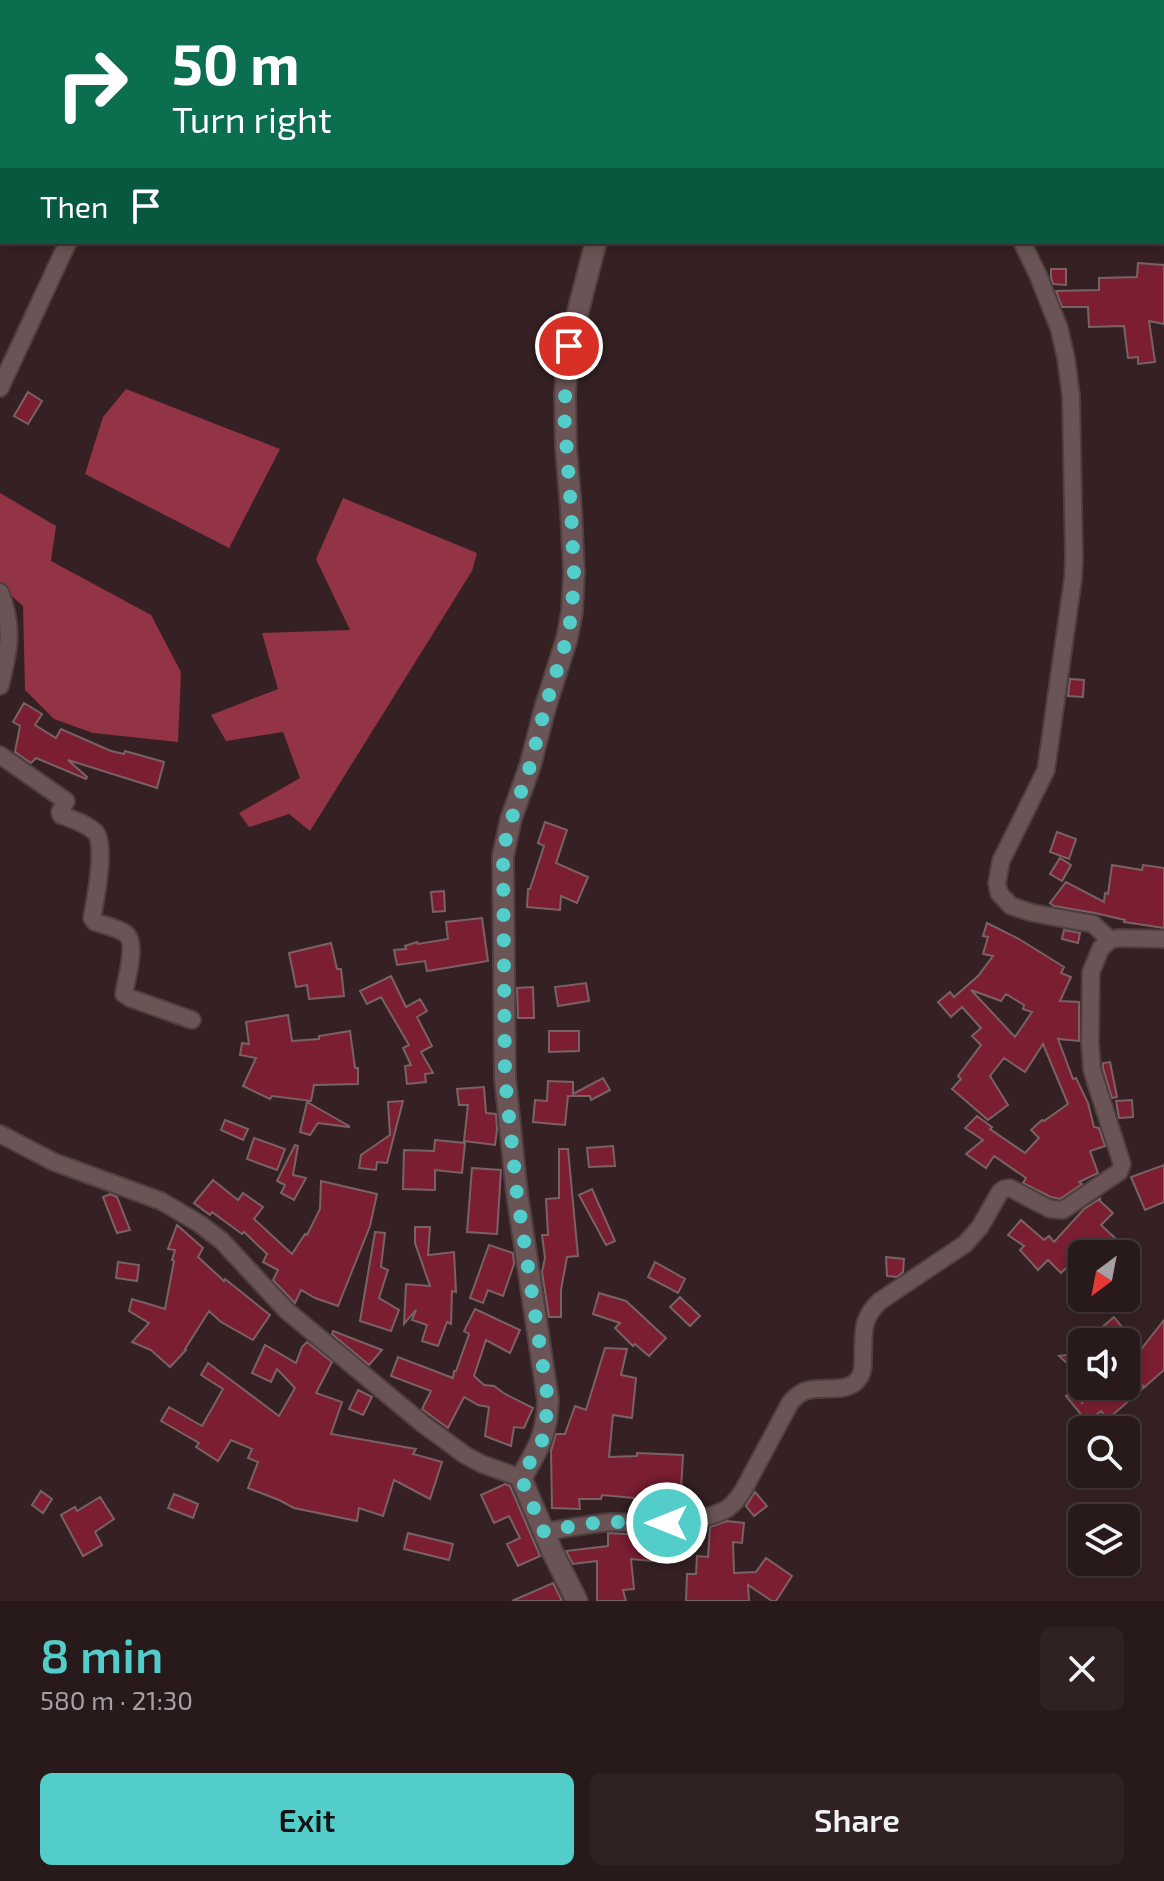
<!DOCTYPE html>
<meta charset="utf-8">
<style>
:root{--surface:#28191a;--page:#302223;--text:#f1f3f6;--muted:#a5a0a2;--line:#443839;--accent:#53cdca}
body{margin:0;font-family:"Exo 2",sans-serif;background:var(--page);color:var(--text);height:100vh;display:flex;flex-direction:column;font-size:30px;white-space:nowrap}
*{box-sizing:border-box;margin:0}
p{font-size:26px;color:var(--muted)}
.icon{flex:none;width:44px;height:44px;fill:none;stroke:currentColor;stroke-width:2;stroke-linecap:round;stroke-linejoin:round}
.map{position:relative;height:1601px;overflow:hidden}
.side{display:flex;flex-direction:column;background:var(--surface);flex:1}
.side>*{flex:none}
.hud{position:absolute;left:0px;top:0px;width:1164px;height:244px;box-shadow:0 4px 12px #0003,0 0 0 2px var(--line);background:#0b6e4f;color:#fff;overflow:hidden}
.needle{width:52px;rotate:212deg}
.tools{position:absolute;left:1068px;top:1240px;display:grid;gap:16px}
.tools a{display:grid;place-items:center;width:72px;height:72px;border-radius:12px;background:var(--surface);box-shadow:0 4px 12px #0003,0 0 0 2px var(--line);font-size:40px}
.pin{position:absolute;display:grid;place-items:center;width:68px;height:68px;color:#fff;margin:-34px;border:4px solid #fff;border-radius:50%;box-shadow:0 2px 8px #0007}
.me{position:absolute;width:88px;margin:-44px;rotate:270deg;stroke-linejoin:round;filter:drop-shadow(0 0 6px #0008)}
.turn{display:flex;align-items:center;gap:28px;height:168px;padding:0 40px;font-size:36px}
.turn .icon{width:104px;height:104px;stroke-width:2.5}
.turn b{display:block;font-size:56px;line-height:68px}
.then{display:flex;align-items:center;height:76px;padding:0 40px;background:#0003;gap:16px;font-size:30px}
.round{display:grid;place-items:center;flex:none;width:84px;height:84px;border-radius:12px;background:var(--page)}
.summary{display:flex;align-items:center;justify-content:space-between;height:136px;padding:0 40px}
h1{font-size:48px;font-weight:600;line-height:60px;color:var(--accent)}
.cta{display:flex;gap:16px;margin-top:auto;padding:16px 40px}
.cta a{flex:1;height:92px;border-radius:12px;background:var(--accent);color:#111;font-size:32px;font-weight:600;line-height:92px;text-align:center}
.cta a+a{background:var(--page);color:var(--text)}
.map>svg:first-child{display:block}
.forest{fill:#923445}
.building{fill:#7b1e32;stroke:#7a6264;stroke-width:2;fill-rule:evenodd}
.lines{fill:none;stroke-linecap:round;stroke-linejoin:round}
.minor-casing{stroke:#4f3f41;stroke-width:20}
.tertiary-casing{stroke:#4f3f41;stroke-width:24}
.minor{stroke:#6b5456;stroke-width:16}
.tertiary{stroke:#6b5456;stroke-width:20}
.route{stroke:#53cdca;stroke-width:14;stroke-dasharray:0 25.2}
</style>
<div class="map">
<svg width="1164" height="1601" viewBox="0 0 1164 1601">
<rect width="100%" height="100%" fill="#352123"/>
<path class="forest" d="M126 389 280 449 229 548 85 474 103 417Z
M0 493 56 526 51 561 151 615 181 672 178 742 93 733 54 719 25 690 23 606 0 586Z
M343 498 477 553 472 571 310 831 289 814 249 827 239 813 300 778 283 732 226 741 211 715 278 689 262 633 350 630 316 559Z"/>
<path class="building" d="M1138 263 1164 265V324L1149 321 1155 362 1138 364V357L1128 358 1124 326 1089 327 1088 307H1062L1056 291 1099 290V278L1137 277Z
M1051 269H1066V285L1053 284 1051 277Z
M28 392 42 401 28 424 14 416Z
M1070 679 1084 680 1083 697 1068 696Z
M24 703 42 714 35 725 56 738 61 729 111 751 124 754 125 751 164 762 157 788 68 760 87 777 86 779 36 758 31 763 15 752 20 726 13 722Z
M545 822 567 830 556 863 588 877 577 903 561 896 560 910 527 907 528 889H530L544 846 538 843Z
M1057 832 1076 839 1069 859 1050 852Z
M1060 858 1071 865 1062 881 1050 874Z
M1112 865 1142 870 1143 865 1164 868V928L1124 922 1125 920 1095 913 1054 906 1050 903 1066 882 1104 902 1105 893 1108 894Z
M444 891 445 911 433 912 431 892Z
M482 918 488 961 427 971 425 961 397 965 394 950 406 949 405 946 417 942 418 944 448 939 446 922Z
M987 923 1019 939 1064 967 1061 973 1071 977 1060 1001 1079 1002V1041L1058 1039 1073 1079 1076 1078 1088 1103 1094 1127 1099 1128 1105 1146 1090 1151 1098 1173 1079 1182 1082 1184 1060 1199 1051 1197 1023 1183 1026 1178 994 1156 986 1168 966 1154 983 1140 965 1128 977 1116 992 1127 990 1129 1025 1153 1039 1138 1031 1130 1042 1120 1044 1121 1068 1104 1043 1044 1025 1072 1004 1058 990 1076 1008 1105 988 1120 952 1089 961 1079 958 1076 981 1045 972 1036 981 1028 962 1007 951 1017 938 1002 950 992 954 997 978 976 993 956 983 954 988 937 983 936ZM971 990 1001 1001 1006 994 1024 1005 1023 1009 1032 1012 1015 1037Z
M1064 930 1080 933 1078 943 1062 939Z
M331 943 337 969H341L344 996 309 999 307 985 296 987 289 953Z
M391 976 406 1007 420 999 427 1011 417 1017 432 1046 421 1052 433 1073 425 1074 426 1082 407 1084 405 1066 411 1065 403 1048 409 1045 381 997 367 1004 360 991Z
M586 983 589 1001 558 1006 555 987Z
M533 987 534 1018H518L517 988Z
M288 1015 292 1041 319 1039V1036L350 1031 355 1068H358V1084L314 1085 311 1101 272 1096 270 1099 243 1086 256 1058 240 1055 242 1043 249 1044 246 1022Z
M549 1031H579V1051L549 1052Z
M1110 1062 1117 1097 1112 1098 1103 1068V1063Z
M603 1078 610 1090 591 1100 590 1096H568L565 1125 533 1122 535 1100 547 1101 548 1081 573 1082V1094Z
M484 1087 486 1113 496 1114 497 1130 495 1145 464 1141 468 1105H459L457 1089Z
M1132 1100 1133 1117 1119 1118 1116 1101Z
M403 1101 387 1163 377 1162 376 1170 359 1168 361 1155 390 1135 388 1102Z
M307 1102 349 1126V1127L318 1123 310 1135 300 1132Z
M225 1120 248 1129 243 1140 221 1130Z
M254 1138 285 1149 277 1170 247 1159Z
M435 1140 465 1143 462 1173 435 1170V1190L403 1189 404 1150 434 1151Z
M295 1145 298 1146 293 1175 306 1178 294 1200 281 1193 285 1185 277 1181Z
M613 1146 615 1166 589 1167 587 1148Z
M559 1149H568L578 1256 567 1257 561 1290V1317H549L542 1272 545 1258 542 1235H548L546 1199 559 1198Z
M1164 1165V1202L1145 1210 1131 1177Z
M472 1168 501 1170 497 1234 467 1232Z
M213 1180 238 1200 243 1193 263 1207 254 1219 292 1254 305 1234 307 1235 320 1209 321 1181 377 1194 370 1226 338 1306 315 1298 301 1290 295 1303 273 1280 278 1270 263 1262 267 1254 244 1232 242 1234 212 1212 210 1215 194 1203Z
M592 1189 615 1241 606 1245 579 1195Z
M110 1194 117 1197 130 1230 117 1233 103 1197Z
M1101 1198 1099 1200 1113 1213 1101 1225 1117 1240 1107 1251 1091 1244 1061 1273 1048 1260 1038 1270 1020 1250 1024 1246 1008 1235 1021 1220 1044 1240 1049 1236 1054 1242 1084 1209Z
M177 1225 203 1248 198 1257 224 1281 225 1279 270 1315 253 1340 221 1322 209 1311 185 1349 186 1350 170 1367 151 1350 132 1342 149 1323 129 1311 132 1299 165 1309 174 1261 172 1260 175 1250 168 1249Z
M415 1227H430L428 1255 454 1252 456 1292 452 1291 451 1324 447 1322 438 1346 422 1341 427 1325 412 1320 416 1310 404 1324 406 1284 430 1286 415 1243Z
M375 1232 385 1233 381 1267 388 1270 379 1298 399 1310 391 1331 360 1321Z
M489 1245 513 1253 514 1264 503 1296 488 1290 483 1303 470 1298Z
M886 1257 904 1259 903 1272 897 1277 887 1276Z
M118 1262 139 1265 137 1281 116 1278Z
M655 1262 685 1279 678 1293 648 1277Z
M599 1293 626 1301 666 1338 649 1356 635 1344 633 1346 615 1328 620 1323 593 1314Z
M680 1297 700 1316 690 1326 670 1307Z
M475 1309 520 1330 510 1353 486 1340 474 1376 484 1385 494 1386 505 1394 533 1408 524 1428 514 1427 511 1446 485 1436 489 1407 478 1405 464 1397 448 1428 422 1409 431 1391 391 1376 398 1357 453 1378 454 1371H456L469 1334 464 1331Z
M1114 1317 1134 1342H1136L1142 1348 1164 1320V1370L1108 1419 1101 1411 1087 1422 1066 1396 1082 1383V1403L1099 1389 1102 1394 1112 1386H1143L1126 1367V1342H1085Z
M333 1331 382 1350 369 1365 332 1334Z
M307 1342 332 1362 316 1393 342 1402 331 1434 416 1449 413 1454 442 1462 430 1499 394 1480 383 1516 359 1508 357 1521 294 1508 279 1500 248 1488 258 1462 248 1458 252 1449 231 1440 218 1461 196 1447 199 1443 161 1421 169 1407 202 1426 223 1389 201 1375 208 1363 279 1416 295 1388 277 1369 271 1382 252 1373 265 1345 296 1363 302 1347Z
M605 1348 627 1349 621 1375 636 1378 632 1418 613 1415 609 1457 637 1456V1453L683 1455 681 1490H685L684 1510 673 1511 634 1509V1498L602 1495 601 1499H579L580 1509 552 1508 551 1451 556 1434H565L575 1406 586 1410Z
M1082 1353V1377L1059 1356Z
M358 1390 372 1397 363 1415 349 1409Z
M505 1484 510 1486 540 1556 518 1566 507 1544 520 1538 509 1516 494 1523 481 1495Z
M41 1491 52 1499 43 1513 32 1505Z
M755 1492 767 1506 754 1516 746 1506Z
M174 1494 198 1504 193 1518 168 1508Z
M100 1497 114 1519 95 1532 102 1545 83 1556 61 1515 75 1507 77 1511Z
M727 1521 744 1523 742 1543 733 1542 734 1573 756 1572 766 1558 792 1576 776 1601H772L748 1585 749 1601H686L687 1574H696L697 1556 708 1557 710 1527Z
M408 1533 453 1544 449 1560 404 1549Z
M608 1533 640 1535V1538L665 1541 663 1562 631 1559 634 1589 623 1590 626 1601H597V1561L573 1564 566 1551 608 1546Z
M553 1583 562 1601H512Z"/>
<g class="lines">
<defs>
<path id="minor" d="M313 0 314 2
M963 0 964 2
M1162 81 1164 82
M1022 242 1038 275 1059 328 1066 358 1071 396 1074 559 1073 579 1046 770 1001 861 997 883 999 893 1011 906 1033 913 1093 924 1110 940
M0 388 68 242
M0 592C14 627 9 651 0 686
M0 755 66 801 60 812 61 815C72 819 87 824 95 832 107 842 95 902 92 918L95 922C104 925 117 928 125 933 138 942 126 980 124 994L130 998 192 1020
M0 1134 54 1162 161 1201 200 1224 222 1241 286 1310 423 1424 465 1455 482 1464 521 1478
M544 1532C567 1528 589 1524 612 1522 624 1522 637 1524 649 1524 670 1523 711 1520 728 1508 735 1503 740 1496 744 1489L790 1403C794 1398 798 1394 805 1391 821 1385 848 1395 859 1378 863 1373 863 1366 863 1360 864 1335 860 1319 880 1301L965 1244 980 1227 1000 1192 1004 1189 1010 1188 1050 1209 1063 1210 1119 1172 1122 1164 1092 1070 1090 1042 1091 972 1101 948 1110 940 1118 938 1164 939"/>
<path id="tertiary" d="M491 0 496 2
M577 1601 552 1551 521 1478C538 1449 547 1435 548 1400L517 1194 505 1078 503 856 511 819 530 766 545 708 567 638 572 612 574 573 571 509 566 448 565 393 569 346 596 242"/>
</defs>
<use href="#minor" class="minor-casing"/>
<use href="#tertiary" class="tertiary-casing"/>
<use href="#minor" class="minor"/>
<use href="#tertiary" class="tertiary"/>
</g>
<g class="lines">
<path class="route" d="M569 346 564 411 571 509 574 573 572 612 567 638 545 708 530 766 507 832 503 856 505 1078 517 1194 548 1400 544 1437 521 1478 544 1532C567 1527 591 1522 615 1522 632 1522 649 1524 667 1523"/>
</g>
</svg>
<div class="tools">
<a><svg class="needle" viewBox="-14 -14 28 28"><path d="M0-13l5 13h-10z" fill="#e53935"/><path d="M0 13l5-13h-10z" fill="#a5a0a2"/></svg></a>
<a><svg class="icon" aria-label="sound" viewBox="0 0 24 24"><path d="M4 9h4l5-4v14l-5-4H4zM17 9q2 3 0 6"/></svg></a>
<a><svg class="icon" aria-label="search" viewBox="0 0 24 24"><circle cx="10" cy="10" r="6"/><path d="M15 15l6 6"/></svg></a>
<a><svg class="icon" aria-label="layers" viewBox="0 0 24 24"><path d="M12 4l9 5-9 5-9-5zM3 14l9 5 9-5"/></svg></a>
</div>
<div class="pin" style="left:569px;top:346px;background:#d93025"><svg class="icon" aria-label="arrive" viewBox="0 0 24 24"><path d="M6 21V4h12l-3 4 3 4H6"/></svg></div>
<svg class="me" style="left:667px;top:1523px" viewBox="-20 -20 40 40"><circle r="17" fill="#53cdca" stroke="#fff" stroke-width="3"/><path d="M0-11L8 9 0 5-8 9z" fill="#fff"/></svg>
<div class="hud">
<div class="turn"><svg class="icon" aria-label="right" viewBox="0 0 24 24"><path d="M7 20v-9h11M14 6l5 5-5 5"/></svg><div><b>50 m</b>Turn right</div></div>
<div class="then">Then<svg class="icon" aria-label="arrive" viewBox="0 0 24 24"><path d="M6 21V4h12l-3 4 3 4H6"/></svg></div>
</div>
</div>
<section class="side">
<div class="summary"><div><h1>8 min</h1><p>580 m · 21:30</p></div><a class="round"><svg class="icon" aria-label="close" viewBox="0 0 24 24"><path d="M6 6l12 12M18 6L6 18"/></svg></a></div>
<div class="cta"><a>Exit</a><a>Share</a></div>
</section>
